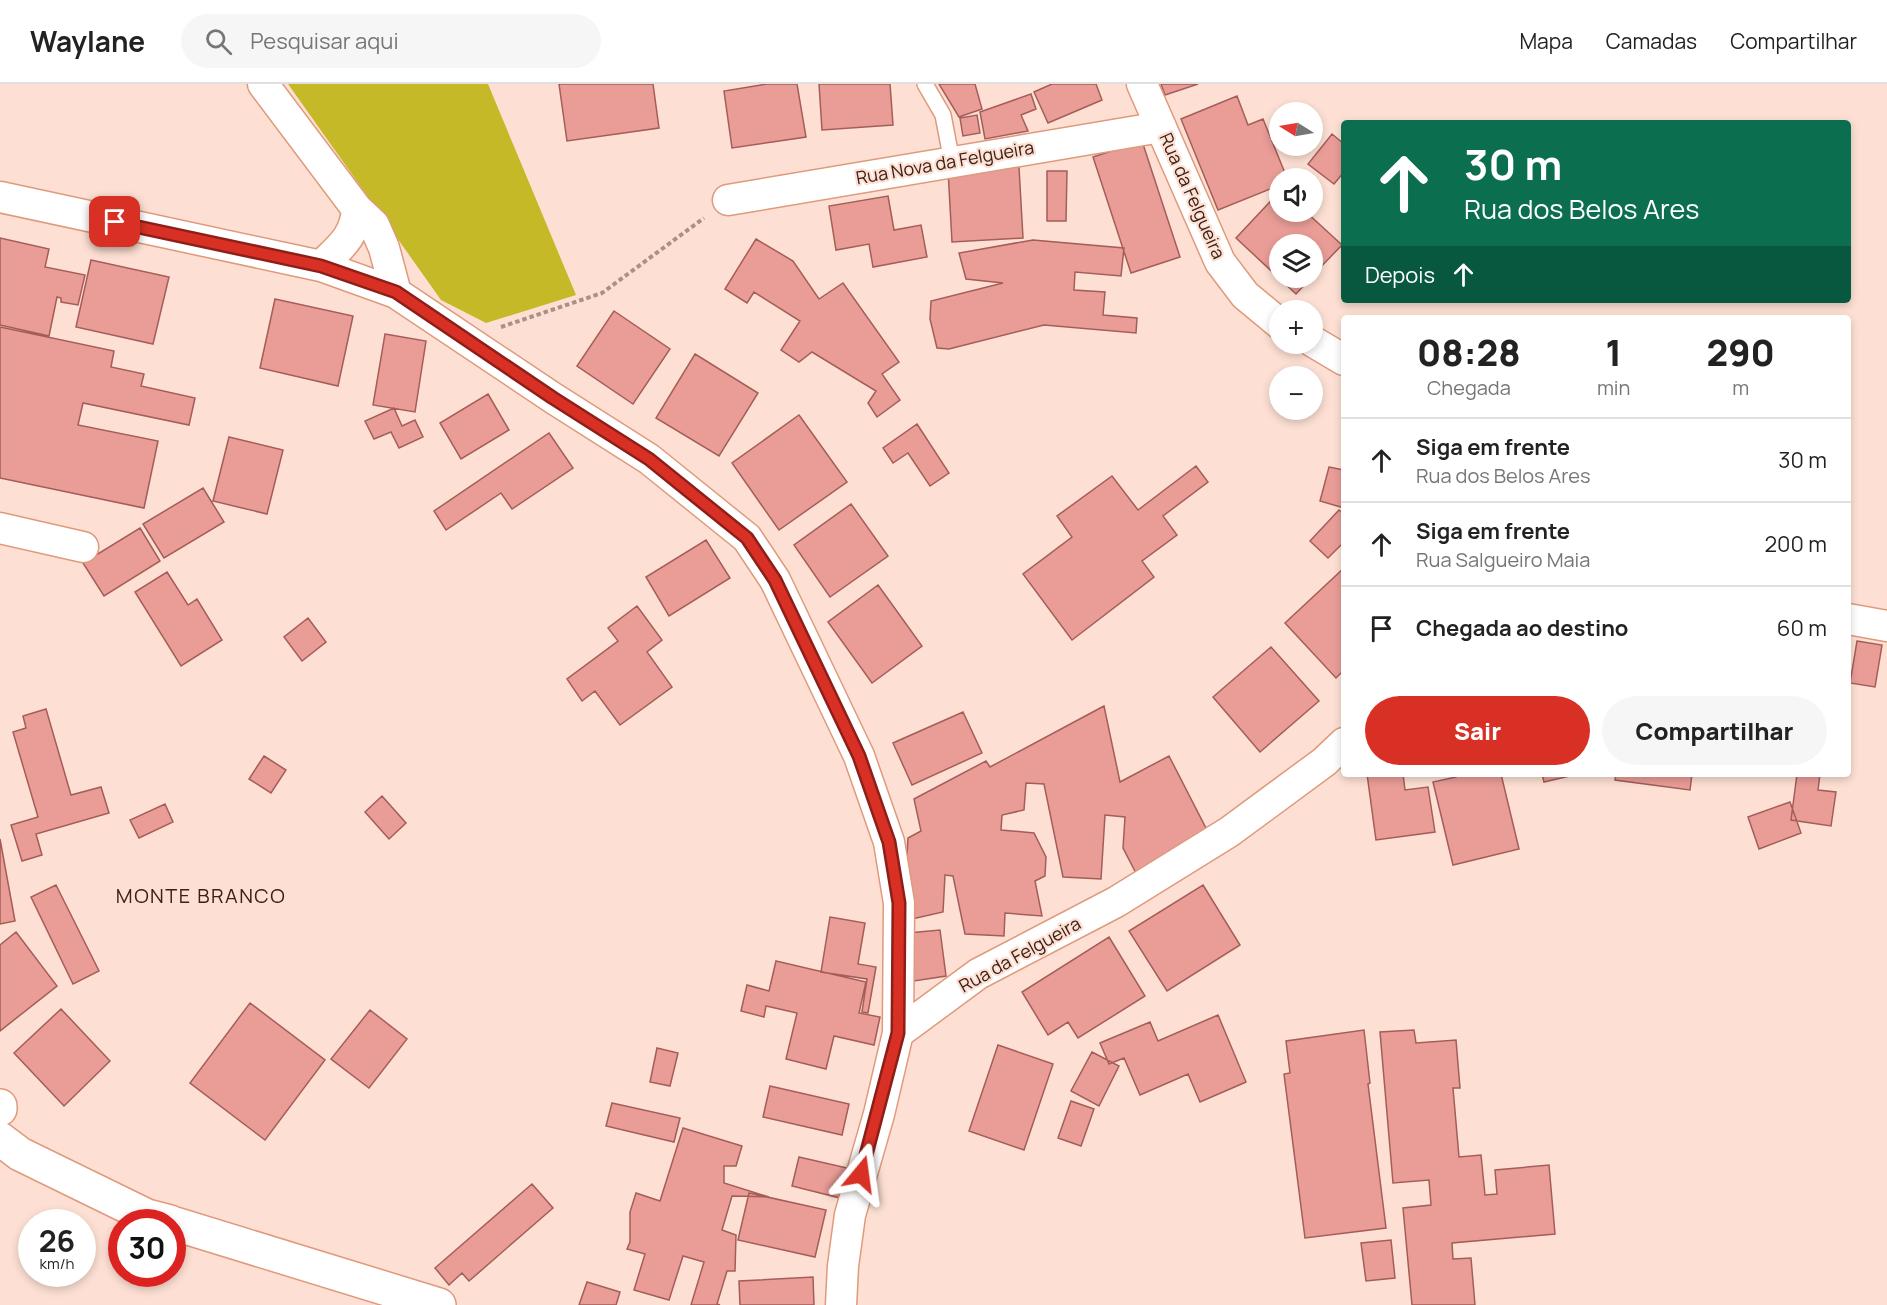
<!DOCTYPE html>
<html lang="pt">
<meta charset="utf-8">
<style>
:root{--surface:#fff;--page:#f6f6f6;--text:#222;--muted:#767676;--line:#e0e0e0;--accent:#d93025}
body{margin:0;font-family:Manrope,sans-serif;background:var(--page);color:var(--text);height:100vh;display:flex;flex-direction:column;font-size:22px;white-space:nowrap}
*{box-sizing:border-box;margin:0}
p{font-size:20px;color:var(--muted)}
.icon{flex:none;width:33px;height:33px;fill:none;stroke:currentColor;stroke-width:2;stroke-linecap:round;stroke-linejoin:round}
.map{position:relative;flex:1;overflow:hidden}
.panel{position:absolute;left:1341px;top:231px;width:510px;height:462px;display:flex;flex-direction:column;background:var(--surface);border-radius:6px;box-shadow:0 3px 9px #0003}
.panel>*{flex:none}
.banner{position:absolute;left:1341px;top:36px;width:510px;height:183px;border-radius:6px;box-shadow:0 3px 9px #0003;background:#0b6e4f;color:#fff;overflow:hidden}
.needle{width:39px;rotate:281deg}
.controls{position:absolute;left:1269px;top:18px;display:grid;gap:12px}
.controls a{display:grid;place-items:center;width:54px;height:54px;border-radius:50%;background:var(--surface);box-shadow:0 3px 9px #0003;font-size:30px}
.speed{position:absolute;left:18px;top:1125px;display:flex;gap:12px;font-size:30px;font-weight:700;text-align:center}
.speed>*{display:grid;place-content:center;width:78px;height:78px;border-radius:50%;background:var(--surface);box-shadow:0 3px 9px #0003;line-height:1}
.speed small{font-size:15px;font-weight:400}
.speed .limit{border:9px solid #d22;background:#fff;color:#111}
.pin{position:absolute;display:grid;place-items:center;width:51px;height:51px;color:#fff;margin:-26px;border-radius:12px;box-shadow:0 3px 9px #0006}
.me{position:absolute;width:66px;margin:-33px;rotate:16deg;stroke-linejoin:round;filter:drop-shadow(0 0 4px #0008)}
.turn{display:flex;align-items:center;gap:21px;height:126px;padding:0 24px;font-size:27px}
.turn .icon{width:78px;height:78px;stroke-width:2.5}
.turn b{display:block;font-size:42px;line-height:51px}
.then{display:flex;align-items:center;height:57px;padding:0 24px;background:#0003;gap:12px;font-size:22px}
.eta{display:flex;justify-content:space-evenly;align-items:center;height:102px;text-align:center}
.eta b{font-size:36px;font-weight:800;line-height:42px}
.button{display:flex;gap:12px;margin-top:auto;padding:12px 24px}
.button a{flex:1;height:69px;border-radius:36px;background:var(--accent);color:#fff;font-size:24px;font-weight:800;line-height:69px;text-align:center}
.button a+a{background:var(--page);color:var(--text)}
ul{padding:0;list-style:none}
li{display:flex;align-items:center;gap:18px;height:84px;padding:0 24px;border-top:2px solid var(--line)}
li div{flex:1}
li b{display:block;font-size:22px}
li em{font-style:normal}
header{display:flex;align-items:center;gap:36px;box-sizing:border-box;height:84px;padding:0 30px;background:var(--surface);border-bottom:2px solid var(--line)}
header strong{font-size:28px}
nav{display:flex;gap:33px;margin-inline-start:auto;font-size:21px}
.search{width:420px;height:54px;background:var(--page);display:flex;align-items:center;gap:15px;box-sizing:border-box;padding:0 21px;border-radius:33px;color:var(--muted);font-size:22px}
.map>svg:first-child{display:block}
.forest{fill:#c5b928}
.building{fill:#ea9d97;stroke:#a45d59;stroke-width:1.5}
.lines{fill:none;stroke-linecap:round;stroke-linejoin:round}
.lane-casing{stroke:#df9a7c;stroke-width:18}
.street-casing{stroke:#df9a7c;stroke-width:33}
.secondary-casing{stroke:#df9a7c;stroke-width:36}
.path{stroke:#ac9084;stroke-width:4;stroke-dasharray:4.5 3;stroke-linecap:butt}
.lane{stroke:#fff;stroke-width:15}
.street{stroke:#fff;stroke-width:30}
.secondary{stroke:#fff;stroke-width:33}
.route-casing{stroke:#8d1f18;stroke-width:15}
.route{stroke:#d93025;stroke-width:10}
.labels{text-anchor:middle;stroke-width:4.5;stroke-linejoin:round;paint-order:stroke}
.street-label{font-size:18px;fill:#3b2015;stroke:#fde0d3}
.neighbourhood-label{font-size:20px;letter-spacing:1.5px;fill:#3b2015;stroke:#fde0d3}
</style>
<header>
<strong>Waylane</strong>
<div class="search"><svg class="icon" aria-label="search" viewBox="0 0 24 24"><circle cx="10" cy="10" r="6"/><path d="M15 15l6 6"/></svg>Pesquisar aqui</div>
<nav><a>Mapa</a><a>Camadas</a><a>Compartilhar</a></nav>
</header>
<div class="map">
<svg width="1887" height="1221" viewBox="0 0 1887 1221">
<rect width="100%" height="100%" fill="#fde0d3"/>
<path class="forest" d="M288 0H488L576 211 486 239 441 216Z"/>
<path class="building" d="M559 0H653L659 44 567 57Z
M767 0H797L806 53 732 64 724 7Z
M819 0H890L893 41 822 46Z
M939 0H975L982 25 959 33Z
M1052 0H1096L1102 16 1048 39 1034 8Z
M1161 0H1198L1165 11Z
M1031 10 1036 25 1021 31 1028 47 985 55 980 28Z
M1237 12 1248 41 1263 35 1287 94H1280V101L1218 126 1181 35Z
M977 31 980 49 963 52 960 34Z
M1332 50 1344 60V88L1334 100 1308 80Z
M1142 57 1180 173 1131 189 1093 73Z
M1019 83 1023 154 952 158 948 86Z
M1047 87H1067L1066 137H1047Z
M1280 107V128H1306L1342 161 1312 192V160H1280V194H1311L1296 210 1236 154Z
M888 112 894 146 921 141 927 173 873 183 869 160 836 166 829 122Z
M0 154 49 165 45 183 85 191 78 221 61 218V214L57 213 49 252 0 241Z
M756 155 793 177 819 215 843 199 899 278 882 290 900 316 877 333 868 319 876 307 812 268 799 278 781 266 800 237 754 208 747 219 725 205Z
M1033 156 1124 164 1121 192 1075 188 1074 206 1105 208 1103 231 1137 234 1136 249 1044 241 949 265 937 264 930 235 931 217 1003 199 966 195 959 169Z
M91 176 169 193 153 260 76 243Z
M275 215 353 232 338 302 260 284Z
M614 227 670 265 633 320 577 282Z
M0 243 114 267 111 283 144 290 141 302 195 314 189 341 83 319 78 341 158 357 144 424 0 394Z
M385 250 426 257 415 328 373 321Z
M695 270 758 309 719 372 656 334Z
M488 310 509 346 461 375 440 339Z
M394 324 402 342 415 336 423 353 399 364 391 348 374 355 365 337Z
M799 331 847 398 779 446 732 379Z
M917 340 949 389 930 402 908 369 893 379 883 364Z
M549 349 573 384 512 425 501 409 446 446 434 427Z
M229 353 283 366 267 430 213 417Z
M1196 382 1208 398 1163 432 1177 451 1142 477 1154 493 1072 556 1023 490 1072 453 1057 432 1112 392 1138 426Z
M1329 383 1344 386V424L1320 417Z
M203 404 224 438 164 474 143 440Z
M851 420 888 472 830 513 794 461Z
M1339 426 1344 430V458L1328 474 1310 457Z
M140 444 160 477 104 512 83 479Z
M706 456 730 494 669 532 646 493Z
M1344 484V586L1336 594 1285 539Z
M167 488 188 521 197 515 222 556 181 582 135 508Z
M878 501 922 562 872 599 828 538Z
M637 522 662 556 647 568 672 603 620 641 595 607 582 617 567 595 618 557 608 544Z
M308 534 326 558 302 577 284 553Z
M1857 557 1882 561 1875 603 1850 599Z
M1271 563 1319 617 1260 668 1213 613Z
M1104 622 1120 698 1169 672 1210 752 1137 791 1123 764 1125 733 1105 731 1101 795 1063 793 1044 700 1026 699 1024 726 1002 731 1001 746 1034 749 1046 773 1045 792 1035 797 1042 832 1005 829 1004 852 965 850 953 792 945 791 943 828 903 837 908 754 921 747 914 715 986 677 990 683Z
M46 625 71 711 101 703 109 729 36 750 42 771 22 777 11 741 38 733 13 648 26 644 23 632Z
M963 628 982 669 912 701 893 659Z
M264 672 286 686 271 709 249 695Z
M1367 690H1403L1405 706 1428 703 1435 748 1376 756Z
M1455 690H1501L1519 765 1453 781 1433 698 1456 693Z
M1542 690H1570V692L1544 698Z
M1616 690H1692L1690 706 1615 696Z
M1797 690H1820L1818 706 1836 708 1831 742 1791 736Z
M382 712 406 739 389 755 365 728Z
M1790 718 1801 749 1759 765 1748 733Z
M165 720 173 738 139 754 130 736Z
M0 755 15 837 0 840Z
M56 801 99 887 73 900 31 813Z
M1203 801 1240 861 1167 907 1129 847Z
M830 833 865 839 858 880 876 883 868 929 862 928 867 895 821 888Z
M940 846 946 892 914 897 908 849Z
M16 848 57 902 0 947V861Z
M1109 853 1145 912 1078 954 1068 938 1048 951 1022 908Z
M776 877 866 898 859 929 880 933 874 961 834 952 826 985 786 975 797 929 766 922 764 933 741 927 747 901 769 907Z
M250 919 325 976 265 1056 190 999Z
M61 925 110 977 64 1022 14 969Z
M370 926 407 955 369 1004 331 975Z
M1218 931 1246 998 1200 1018 1188 990 1140 1011 1124 974 1109 980 1100 959 1150 938 1158 957Z
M1364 946 1370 999 1368 1000 1386 1144 1305 1154 1284 990 1290 989 1286 957Z
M1414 946 1416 959 1456 956 1460 1004H1453L1459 1073 1481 1071 1485 1111 1497 1110 1495 1086 1549 1081 1555 1150 1452 1159 1453 1175 1471 1174 1475 1221H1412L1403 1124 1431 1121 1429 1096 1393 1099 1380 948Z
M998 961 1053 980 1024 1066 969 1047Z
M657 964 678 969 670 1002 650 998Z
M1092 968 1119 982 1099 1022 1071 1007Z
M770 1002 849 1020 842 1051 763 1033Z
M1071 1017 1094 1025 1081 1062 1058 1054Z
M612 1019 680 1034 674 1058 606 1042Z
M683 1044 742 1062 736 1082H724V1099L769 1113 732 1112 722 1146 736 1151 735 1187H727L717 1220 720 1221H691L704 1178 683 1172 669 1216 634 1206 645 1170 627 1165 630 1158V1128L636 1109 660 1117Z
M799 1073 847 1084 840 1114 792 1102Z
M532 1100 553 1124 469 1197 462 1189 449 1201 435 1184Z
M749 1109 826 1126 815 1173 738 1156Z
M1391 1156 1395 1194 1366 1197 1361 1159Z
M813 1193 814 1221H740L739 1197Z
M587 1198 620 1208 616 1221H579Z"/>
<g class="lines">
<defs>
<path id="lane" d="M925 0 943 31 952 78"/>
<path id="street" d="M263 0 357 125C355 153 340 163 321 182
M1142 0 1220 178 1245 211 1280 240
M0 113 321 182 396 209 553 314 649 375 747 454 775 496 859 672 889 758 899 819 898 949
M728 116 1161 43
M357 125 374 141 384 164 396 209
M1312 257 1344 276
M0 444 83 463
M1848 535 1887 542
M841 1221 843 1182 850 1131 879 1030 898 949 978 890 1116 818 1229 748 1324 678 1344 659"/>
<path id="secondary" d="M0 1022V1025
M0 1055 20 1070 147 1132 170 1138
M172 1139 439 1221"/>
</defs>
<use href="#lane" class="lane-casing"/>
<use href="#street" class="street-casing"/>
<use href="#secondary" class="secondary-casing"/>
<path class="path" d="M501 243 602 209 704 134"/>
<use href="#lane" class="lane"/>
<use href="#street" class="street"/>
<use href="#secondary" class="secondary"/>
</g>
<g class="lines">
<defs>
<path id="route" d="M115 138 321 182 396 208 553 314 649 375 747 454 775 496 859 672 889 758 899 819 898 949 861 1090"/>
</defs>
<use href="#route" class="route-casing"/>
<use href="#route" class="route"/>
</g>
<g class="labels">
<g class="street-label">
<text transform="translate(945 79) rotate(-10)" y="6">Rua Nova da Felgueira</text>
<text transform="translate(1192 112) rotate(66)" y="6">Rua da Felgueira</text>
<text transform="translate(1020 871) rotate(-29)" y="6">Rua da Felgueira</text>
</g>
<g class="neighbourhood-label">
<text x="201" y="819">MONTE BRANCO</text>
</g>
</g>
</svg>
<div class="controls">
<a><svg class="needle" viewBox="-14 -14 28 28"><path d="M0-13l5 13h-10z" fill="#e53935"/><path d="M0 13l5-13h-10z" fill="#767676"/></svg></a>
<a><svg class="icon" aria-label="sound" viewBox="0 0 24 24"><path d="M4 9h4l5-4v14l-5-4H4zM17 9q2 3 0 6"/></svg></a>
<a><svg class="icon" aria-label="layers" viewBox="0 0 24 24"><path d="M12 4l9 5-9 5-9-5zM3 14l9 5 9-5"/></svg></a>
<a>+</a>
<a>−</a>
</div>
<div class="speed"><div>26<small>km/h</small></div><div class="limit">30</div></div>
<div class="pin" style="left:115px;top:138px;background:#d93025"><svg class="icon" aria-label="arrive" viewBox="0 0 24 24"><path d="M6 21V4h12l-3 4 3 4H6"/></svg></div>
<svg class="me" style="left:861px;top:1090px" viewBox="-20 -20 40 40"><path d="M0-17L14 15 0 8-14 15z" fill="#d93025" stroke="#fff" stroke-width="4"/></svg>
<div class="banner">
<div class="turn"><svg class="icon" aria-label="ahead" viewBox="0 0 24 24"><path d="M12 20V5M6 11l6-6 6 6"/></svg><div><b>30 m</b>Rua dos Belos Ares</div></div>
<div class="then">Depois<svg class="icon" aria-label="ahead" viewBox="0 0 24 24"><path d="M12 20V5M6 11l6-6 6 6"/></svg></div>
</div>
<section class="panel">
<div class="eta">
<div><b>08:28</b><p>Chegada</p></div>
<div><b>1</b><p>min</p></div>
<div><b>290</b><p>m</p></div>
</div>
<ul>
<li><svg class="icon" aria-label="ahead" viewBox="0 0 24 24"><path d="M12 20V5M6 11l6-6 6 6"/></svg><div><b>Siga em frente</b><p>Rua dos Belos Ares</p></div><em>30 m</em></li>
<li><svg class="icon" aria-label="ahead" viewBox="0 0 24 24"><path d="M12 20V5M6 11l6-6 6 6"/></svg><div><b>Siga em frente</b><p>Rua Salgueiro Maia</p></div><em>200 m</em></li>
<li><svg class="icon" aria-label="arrive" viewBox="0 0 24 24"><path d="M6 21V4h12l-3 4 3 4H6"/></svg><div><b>Chegada ao destino</b></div><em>60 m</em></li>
</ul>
<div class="button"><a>Sair</a><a>Compartilhar</a></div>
</section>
</div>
